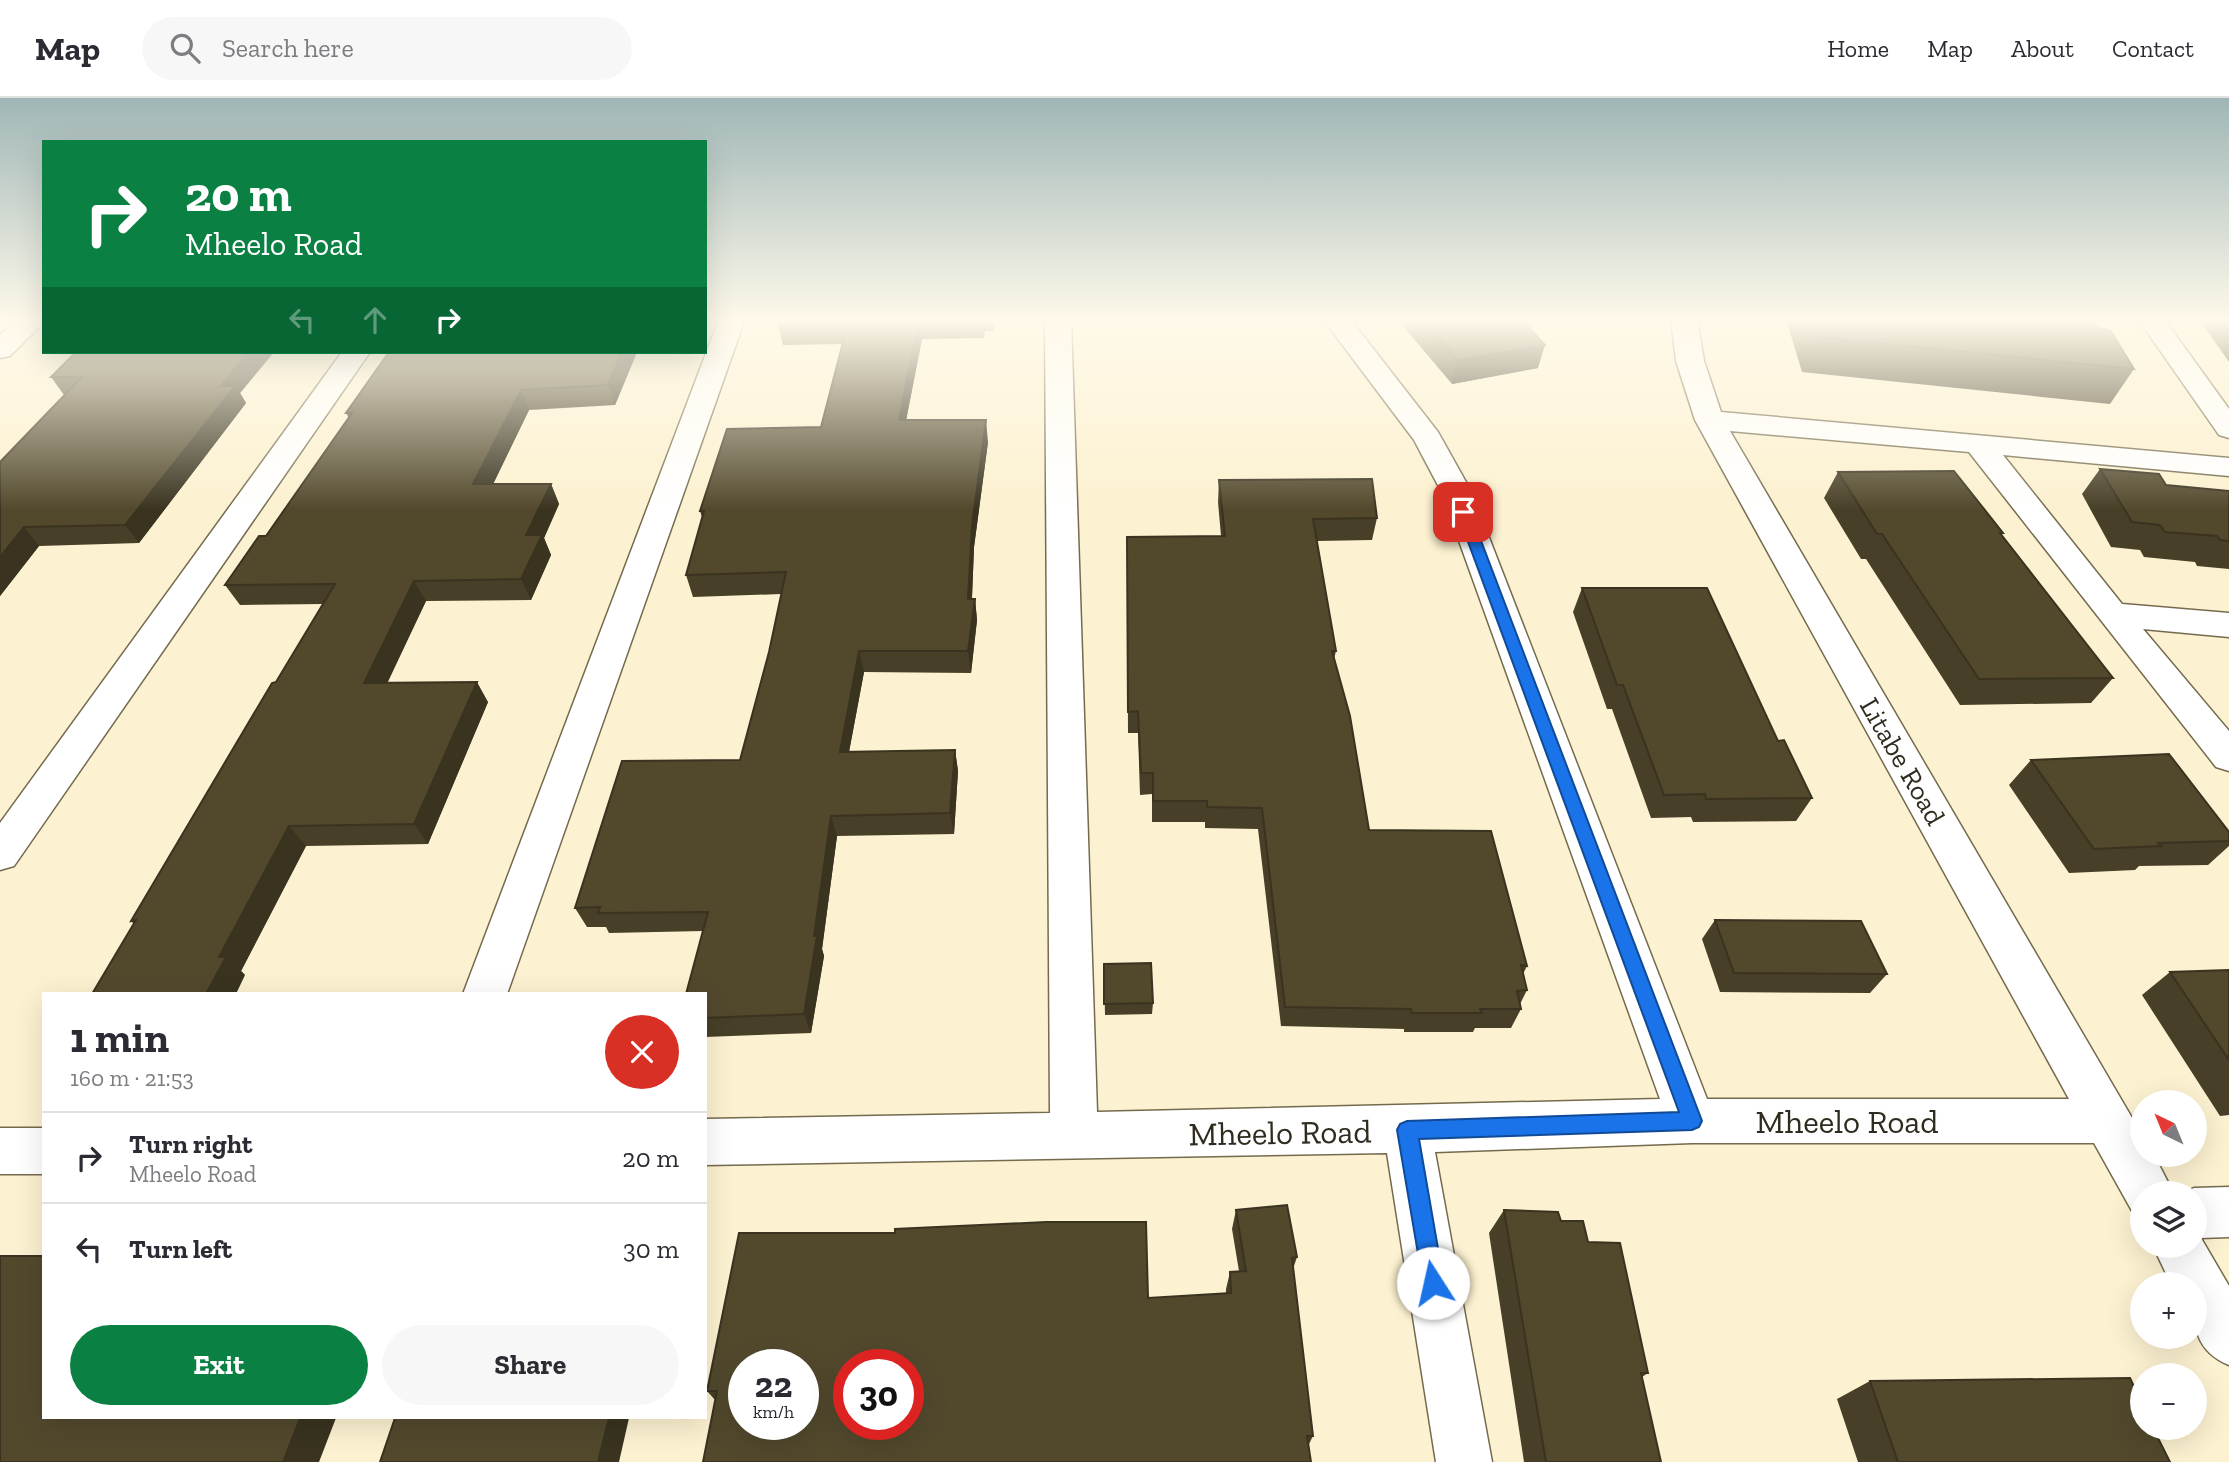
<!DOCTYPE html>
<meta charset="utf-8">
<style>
:root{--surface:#fff;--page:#f7f7f7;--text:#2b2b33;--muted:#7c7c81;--line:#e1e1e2;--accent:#0b8043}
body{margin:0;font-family:"Zilla Slab",serif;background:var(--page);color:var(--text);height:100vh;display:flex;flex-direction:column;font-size:26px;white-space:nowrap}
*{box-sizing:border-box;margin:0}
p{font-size:23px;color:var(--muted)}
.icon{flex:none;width:38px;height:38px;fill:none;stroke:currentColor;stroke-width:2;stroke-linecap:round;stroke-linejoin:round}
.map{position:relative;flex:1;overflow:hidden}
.side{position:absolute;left:42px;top:894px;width:665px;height:427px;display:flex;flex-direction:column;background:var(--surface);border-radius:0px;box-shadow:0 7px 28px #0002}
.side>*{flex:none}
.top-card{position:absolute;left:42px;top:42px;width:665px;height:214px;border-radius:0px;box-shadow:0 7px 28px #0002;background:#0b8043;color:#fff;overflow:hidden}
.needle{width:46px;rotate:317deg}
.controls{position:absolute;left:2130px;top:992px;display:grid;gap:14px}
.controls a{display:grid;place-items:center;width:77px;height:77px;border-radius:50%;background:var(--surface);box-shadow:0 7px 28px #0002;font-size:35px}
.speed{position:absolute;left:728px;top:1251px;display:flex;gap:14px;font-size:35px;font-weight:700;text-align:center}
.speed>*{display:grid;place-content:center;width:91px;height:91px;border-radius:50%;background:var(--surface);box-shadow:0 7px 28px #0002;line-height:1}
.speed small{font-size:18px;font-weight:400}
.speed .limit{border:10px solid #d22;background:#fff;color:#111}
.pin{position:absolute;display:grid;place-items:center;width:60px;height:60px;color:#fff;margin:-30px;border-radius:14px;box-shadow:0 4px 10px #0006}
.me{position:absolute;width:77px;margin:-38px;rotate:350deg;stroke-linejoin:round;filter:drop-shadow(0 0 5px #0008)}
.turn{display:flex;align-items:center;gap:24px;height:147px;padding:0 28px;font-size:32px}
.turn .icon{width:91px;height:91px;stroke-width:2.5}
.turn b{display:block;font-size:49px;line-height:60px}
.lanes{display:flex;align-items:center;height:66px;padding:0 28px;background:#0003;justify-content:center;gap:35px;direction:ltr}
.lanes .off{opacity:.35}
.round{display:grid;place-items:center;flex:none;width:74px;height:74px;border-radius:37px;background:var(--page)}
.head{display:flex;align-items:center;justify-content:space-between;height:119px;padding:0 28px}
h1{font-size:42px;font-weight:700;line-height:52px}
.action{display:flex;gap:14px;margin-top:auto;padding:14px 28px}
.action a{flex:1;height:80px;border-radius:42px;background:var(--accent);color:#fff;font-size:28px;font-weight:700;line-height:80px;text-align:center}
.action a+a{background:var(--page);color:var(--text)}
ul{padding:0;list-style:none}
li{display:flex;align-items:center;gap:21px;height:91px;padding:0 28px;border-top:2px solid var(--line)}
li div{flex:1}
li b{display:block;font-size:26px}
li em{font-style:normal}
header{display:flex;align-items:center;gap:42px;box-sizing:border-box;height:98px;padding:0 35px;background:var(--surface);border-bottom:2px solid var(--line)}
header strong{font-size:33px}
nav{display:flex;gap:38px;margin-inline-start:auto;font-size:24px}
.search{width:490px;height:63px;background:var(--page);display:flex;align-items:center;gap:18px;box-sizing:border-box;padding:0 24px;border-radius:38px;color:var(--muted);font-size:26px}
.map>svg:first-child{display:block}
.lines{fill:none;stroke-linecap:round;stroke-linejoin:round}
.minor-casing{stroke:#746b4e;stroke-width:3}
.minor{fill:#fff;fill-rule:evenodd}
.wall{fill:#473f27}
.shaded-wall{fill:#393320}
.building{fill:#52492d;stroke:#393320;stroke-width:2;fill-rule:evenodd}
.route{fill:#1a73e8;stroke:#114b97;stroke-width:2}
.labels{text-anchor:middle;stroke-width:7;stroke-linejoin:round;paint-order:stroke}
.street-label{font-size:28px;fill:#2f2b1e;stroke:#fefefe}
.near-street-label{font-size:33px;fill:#2f2b1e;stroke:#fefefe}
</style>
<header>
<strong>Map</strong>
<div class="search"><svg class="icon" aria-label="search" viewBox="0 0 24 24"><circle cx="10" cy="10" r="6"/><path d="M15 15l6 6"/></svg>Search here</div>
<nav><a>Home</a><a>Map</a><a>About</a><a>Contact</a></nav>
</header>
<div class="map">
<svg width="2229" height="1364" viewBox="0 0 2229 1364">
<rect width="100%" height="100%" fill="#fcf1d0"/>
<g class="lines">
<defs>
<path id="minor" d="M18 221H44V224L10 258 0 260V237Z
M719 221H745L507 896H463Z
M1045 221H1071L1097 1014 1660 1001 1441 393 1414 342 1323 221H1350L1438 334 1471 393 1707 1001H2069L1695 322 1676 263 1671 221H1697L1704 263 1721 314 2229 360V378L2003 357 2122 506 2229 515V539L2143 531 2229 633V673L2216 669 1969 354 1730 333 2142 1037V1057H2154L2174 1096H2142V1117L2132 1113 2094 1045H1692L1435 1054 1492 1364H1436L1387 1055 705 1067V1021L1050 1015Z
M2138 221H2164L2229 311V340L2219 337Z
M342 254H370L14 768 0 772V725Z
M0 1030H44V1076H0Z
M2229 1089V1139L2201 1140 2229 1188V1267C2191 1251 2194 1223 2194 1186H2171L2153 1148H2194V1096H2181L2194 1090Z"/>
</defs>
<use href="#minor" class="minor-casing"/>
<use href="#minor" class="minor"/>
</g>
<path class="wall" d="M780 221H995L994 233H985L984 240 922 241 906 322 988 344 974 449 972 501H975L977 522 971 575 864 574 849 654 955 652 958 673 954 736 837 738 822 851 824 858 811 935 705 939V896L703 833 609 835 606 829H587L575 810 740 662 769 554 781 496 693 499 686 477 702 419 700 413 821 329 843 246 783 247 778 227Z
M1397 221H1521L1538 270 1452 286Z
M1786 221H2093L2098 230 2134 271 2110 306 1802 274Z
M2199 221H2229V264Z
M76 254H274L240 295 246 305 139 445 39 448 0 498V364L64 297 51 279Z
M389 254H637L615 307 529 312 493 386H551L559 406 544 440 551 457 531 502 426 503 387 584 488 604 428 746 306 748 241 873 245 877 134 826 131 823 323 506 240 507 225 487 266 438 349 320 346 315Z
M2100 371 2166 387 2229 393V471L2197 468 2195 464 2144 459 2140 452 2111 449 2082 396Z
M1838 374 2003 435 2002 437 2113 580 2091 605 1960 607 1866 461H1861L1824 400Z
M1219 382 1377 420 1372 442 1317 443 1336 553 1334 561 1369 732 1527 868 1523 876 1527 892 1520 906 1521 911 1511 930H1475L1473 934H1404V931L1281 928 1258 731 1205 730V724H1152V696L1140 697 1138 635H1128L1127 439 1221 438 1218 404Z
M1582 490 1778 643 1812 700 1796 723 1693 724 1691 719 1651 720 1612 611H1607L1573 514Z
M2031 662 2229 734V748L2208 767 2139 768 2135 772 2069 775 2009 687Z
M1715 822 1887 876 1870 895 1720 894 1702 841Z
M1104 866 1153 905 1152 916 1105 917Z
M2229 872V1017L2220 1018 2142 897 2170 874Z
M1236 1112 1297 1159 1293 1171 1313 1338 1309 1346 715 1302 707 1293 1148 1200 1226 1196V1191L1230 1174 1239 1173 1232 1131Z
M1504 1112 1561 1123 1588 1144 1648 1275 1642 1279 1661 1364H1524L1489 1135Z
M1870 1283 2170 1364H1858L1837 1301Z"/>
<path class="shaded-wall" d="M919 221 922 241 902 343 899 322Z
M983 221H984V240Z
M1545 247 1538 270 1452 286 1457 262Z
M249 254H274L240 295 246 305 139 445 125 427 221 288Z
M622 254H637L615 307 608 287Z
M521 292 529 312 483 407 473 386Z
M986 322 988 344 974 449 971 522 968 501 972 428Z
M551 386 559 406 544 440 551 457 531 502 521 481 526 437Z
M24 429 39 448 0 498V459Z
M414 483 426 503 378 605 364 585Z
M975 501 977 522 971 575 968 553Z
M859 553 864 574 845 675 840 654Z
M477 584 488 604 428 746 414 726Z
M955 652 958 673 954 736 950 715Z
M831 718 837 738 822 851 824 858 811 935 804 916Z
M289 728 306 748 241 873 245 877 236 896H206L219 859Z
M300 1320H336L319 1364H283Z
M609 1320H629L619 1364H598Z"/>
<path class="building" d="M780 221H919L899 322H986L972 428 968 501H975L968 553H859L840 654 955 652 950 715 831 718 814 838H817L804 916 705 920V896H686L708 814 598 815 600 809 575 810 622 663 740 662 769 554 786 474 686 477 704 413H700L727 331 821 329 848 225 778 227Z
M1421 221H1521L1545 247 1457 262Z
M1812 221H2093L2098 230 2110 232 2134 271 1818 239Z
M76 254H249L221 288H235L125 427 24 429 0 459V364L82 279H51Z
M389 254H622L608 287 521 292 473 386H551L526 437H542L521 481 414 483 364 585 477 584 414 726 289 728 219 859H226L206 896H92L136 822 131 823 272 585 276 584 335 486 225 487 259 438H266L352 315H346Z
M2100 371 2159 376 2166 387 2229 393V443L2220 442 2217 438 2165 434 2160 427 2132 424Z
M1954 373 2003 435H2000L2113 580 1979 581 1882 436H1877L1838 374Z
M1372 381 1377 420 1313 421 1336 553H1332L1350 618 1369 732 1491 733 1527 868 1521 867 1527 892 1517 893 1521 911H1480L1482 915H1412L1411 911 1285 909 1262 710 1207 709V703H1153V675H1141L1138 613 1128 614 1127 439 1225 438 1219 382Z
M1582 490H1707L1778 643 1784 642 1812 700 1706 701 1705 696 1664 697 1623 587H1617Z
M2169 656 2229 734V743L2158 745 2161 748 2094 751 2031 662Z
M1715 822 1861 823 1887 876 1734 875Z
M1151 865 1153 905 1104 906V866Z
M2229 872V962L2170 874Z
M1287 1107 1297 1159 1292 1160 1313 1338H1307L1311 1364H703L717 1293H707L739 1135H895V1131L1046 1124H1146L1148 1200 1231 1195 1230 1174 1246 1173 1236 1112ZM744 1267H803V1326H744ZM849 1267H908V1326H849Z
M1504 1112 1558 1114 1561 1123H1583L1588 1144 1620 1145 1648 1275H1641L1661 1364H1546Z
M0 1158H44V1320H300L283 1364H0Z
M2130 1280 2142 1306V1330H2153L2170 1364H1898L1870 1283Z
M395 1320H609L598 1364H380Z"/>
<linearGradient id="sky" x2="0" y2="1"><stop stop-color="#9fb6b6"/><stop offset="0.54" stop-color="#fef9ea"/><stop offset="1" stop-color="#fef9ea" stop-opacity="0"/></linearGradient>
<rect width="2229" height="412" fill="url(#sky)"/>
<path class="route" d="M1463 409 1470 414 1702 1023 1699 1029 1692 1032 1419 1041 1444 1185 1441 1193 1433 1196 1426 1193 1423 1185 1397 1032 1400 1026 1407 1023 1679 1014 1457 414Z"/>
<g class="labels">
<g class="street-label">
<text transform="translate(1903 663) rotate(60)" y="10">Litabe Road</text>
</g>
<g class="near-street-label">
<text x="1847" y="1035">Mheelo Road</text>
<text transform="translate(1280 1034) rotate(-1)" y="12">Mheelo Road</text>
</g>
</g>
</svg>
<div class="controls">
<a><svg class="needle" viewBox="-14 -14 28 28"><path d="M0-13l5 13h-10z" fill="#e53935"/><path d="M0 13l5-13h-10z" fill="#7c7c81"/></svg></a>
<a><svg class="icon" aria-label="layers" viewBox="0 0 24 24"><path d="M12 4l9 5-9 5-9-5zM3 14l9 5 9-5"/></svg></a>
<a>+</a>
<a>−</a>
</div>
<div class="speed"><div>22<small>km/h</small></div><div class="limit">30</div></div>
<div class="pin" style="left:1463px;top:414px;background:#d93025"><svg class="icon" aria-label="arrive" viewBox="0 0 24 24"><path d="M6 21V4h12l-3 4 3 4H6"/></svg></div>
<svg class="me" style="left:1433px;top:1185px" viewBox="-20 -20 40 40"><circle r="19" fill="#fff"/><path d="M0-13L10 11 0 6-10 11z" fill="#1a73e8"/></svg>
<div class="top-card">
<div class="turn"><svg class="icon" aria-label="right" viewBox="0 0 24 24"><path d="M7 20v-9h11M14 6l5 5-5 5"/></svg><div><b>20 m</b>Mheelo Road</div></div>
<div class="lanes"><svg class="icon off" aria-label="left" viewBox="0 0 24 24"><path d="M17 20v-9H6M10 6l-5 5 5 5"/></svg><svg class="icon off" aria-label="ahead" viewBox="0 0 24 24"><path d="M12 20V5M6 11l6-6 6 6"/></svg><svg class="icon" aria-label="right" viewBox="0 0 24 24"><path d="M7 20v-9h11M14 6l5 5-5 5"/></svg></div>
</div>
<section class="side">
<div class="head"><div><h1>1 min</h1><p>160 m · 21:53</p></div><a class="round" style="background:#d93025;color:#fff"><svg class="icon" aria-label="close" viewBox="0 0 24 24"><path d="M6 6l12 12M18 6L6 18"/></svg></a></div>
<ul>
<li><svg class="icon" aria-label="right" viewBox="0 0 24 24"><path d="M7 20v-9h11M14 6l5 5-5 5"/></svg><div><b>Turn right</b><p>Mheelo Road</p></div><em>20 m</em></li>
<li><svg class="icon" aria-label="left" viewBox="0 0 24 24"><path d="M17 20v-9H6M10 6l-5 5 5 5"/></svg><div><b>Turn left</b></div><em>30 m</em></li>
</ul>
<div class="action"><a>Exit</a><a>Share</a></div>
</section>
</div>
